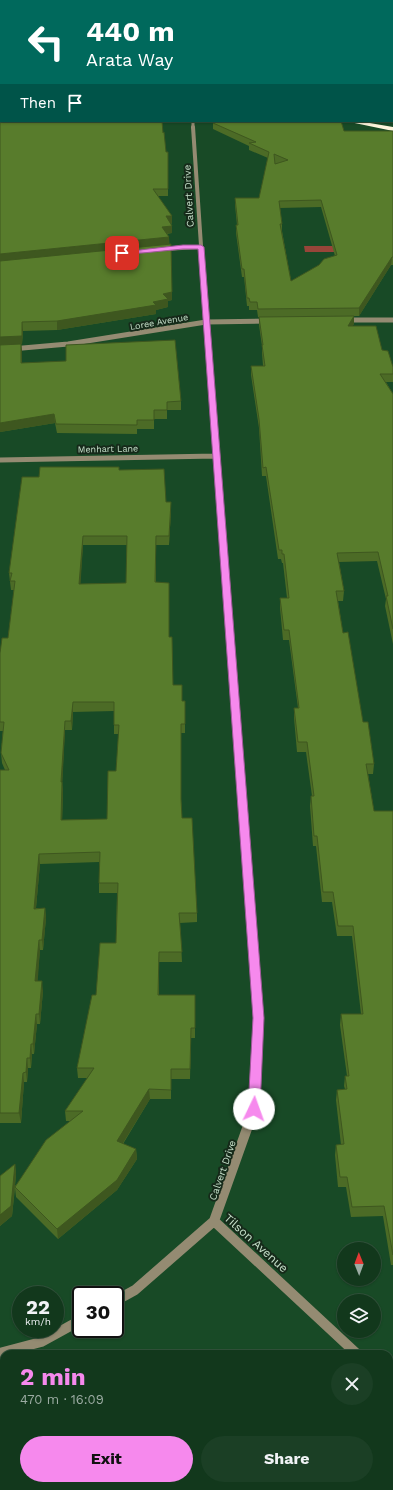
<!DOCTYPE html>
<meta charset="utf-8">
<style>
:root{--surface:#12381c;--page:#1b3f25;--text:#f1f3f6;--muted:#9caca3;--line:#31523b;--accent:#f689ed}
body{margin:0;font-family:"Work Sans",sans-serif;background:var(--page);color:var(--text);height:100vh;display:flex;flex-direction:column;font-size:15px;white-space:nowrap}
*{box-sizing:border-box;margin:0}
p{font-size:13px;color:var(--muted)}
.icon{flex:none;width:22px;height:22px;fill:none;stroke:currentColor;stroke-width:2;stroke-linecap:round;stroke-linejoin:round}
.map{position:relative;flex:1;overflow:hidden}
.details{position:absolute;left:0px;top:1350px;width:393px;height:140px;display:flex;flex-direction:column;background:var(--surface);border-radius:12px 12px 0 0;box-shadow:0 1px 3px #0004,0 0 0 1px var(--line)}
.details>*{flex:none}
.top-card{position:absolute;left:0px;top:0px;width:393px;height:122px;box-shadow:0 1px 3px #0004,0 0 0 1px var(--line);background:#00695c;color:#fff;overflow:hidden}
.needle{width:26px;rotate:359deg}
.tools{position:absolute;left:337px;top:1242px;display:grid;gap:8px}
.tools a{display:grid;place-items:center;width:44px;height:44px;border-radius:50%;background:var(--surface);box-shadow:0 1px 3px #0004,0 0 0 1px var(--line);font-size:20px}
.speed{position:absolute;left:12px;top:1286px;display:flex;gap:8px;font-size:20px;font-weight:700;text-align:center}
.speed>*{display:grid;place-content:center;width:52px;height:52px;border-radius:50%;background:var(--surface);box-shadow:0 1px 3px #0004,0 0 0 1px var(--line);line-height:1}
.speed small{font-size:10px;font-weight:400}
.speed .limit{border:2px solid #111;border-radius:6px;background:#fff;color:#111}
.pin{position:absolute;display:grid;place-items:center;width:34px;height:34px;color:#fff;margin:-17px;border-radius:8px;box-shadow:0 2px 6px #0006}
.me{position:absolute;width:44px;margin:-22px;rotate:3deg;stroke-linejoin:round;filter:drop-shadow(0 0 3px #0008)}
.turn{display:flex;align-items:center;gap:14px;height:84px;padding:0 20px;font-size:18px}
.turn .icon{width:52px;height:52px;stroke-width:2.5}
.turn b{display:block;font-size:28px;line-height:34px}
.then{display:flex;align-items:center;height:38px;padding:0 20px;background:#0003;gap:8px;font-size:15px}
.round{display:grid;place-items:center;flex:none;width:42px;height:42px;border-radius:21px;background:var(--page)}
.head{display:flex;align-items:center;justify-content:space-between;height:68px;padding:0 20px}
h1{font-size:24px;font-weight:700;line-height:30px;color:var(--accent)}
.cta{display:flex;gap:8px;margin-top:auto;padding:8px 20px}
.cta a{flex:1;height:46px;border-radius:24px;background:var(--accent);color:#111;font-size:16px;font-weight:700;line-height:46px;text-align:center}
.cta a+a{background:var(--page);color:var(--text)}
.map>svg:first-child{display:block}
.built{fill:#1a552c}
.green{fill:#974539}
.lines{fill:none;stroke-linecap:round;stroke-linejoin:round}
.minor-far5{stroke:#948b72;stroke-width:3}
.minor-far4{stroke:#948b72;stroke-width:4}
.minor-far3{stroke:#948b72;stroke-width:5}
.minor-far2{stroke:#948b72;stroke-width:6}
.minor-far1{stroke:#948b72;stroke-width:8}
.minor{stroke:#948b72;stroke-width:10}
.major{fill:#e9d6a4;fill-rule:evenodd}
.highway{fill:#fef5dd;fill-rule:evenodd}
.wall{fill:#4c6b26;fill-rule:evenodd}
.shaded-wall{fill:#3e571f}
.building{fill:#587c2c;stroke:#3e571f;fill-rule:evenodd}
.route{fill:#f689ed;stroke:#a0599a}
.labels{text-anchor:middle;stroke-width:4;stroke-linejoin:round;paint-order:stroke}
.far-street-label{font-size:9px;fill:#c6e0ca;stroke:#162a1a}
.street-label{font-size:10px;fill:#c6e0ca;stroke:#162a1a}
.near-street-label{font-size:12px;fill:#c6e0ca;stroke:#162a1a}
</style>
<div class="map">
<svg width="393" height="1490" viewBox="0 0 393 1490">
<rect width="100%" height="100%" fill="#184a26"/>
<path class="built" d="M0 0H393V55L392 1H1V3Z"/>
<path class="green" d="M304 246H334L335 252H305Z"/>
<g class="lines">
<path class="minor-far5" d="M193 121V128"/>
<path class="minor-far4" d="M193 127 204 290
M163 249 201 247"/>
<path class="minor-far3" d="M204 289 219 494
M345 320H393
M0 350 68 344 206 322 269 321
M0 460 216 456"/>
<path class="minor-far2" d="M219 493 238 752"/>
<path class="minor-far1" d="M238 751 258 1018 255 1078"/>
<path class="minor" d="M214 1221 254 1109 255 1077
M214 1221 357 1354
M115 1301 135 1290 214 1221
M0 1353 41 1342 81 1320
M389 1372 393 1373"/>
<path class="major" d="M392 60H393V62H392Z
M0 64H1V67H0Z
M392 69H393V71H392Z
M0 74H1V76H0Z"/>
<path class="highway" d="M0 8H1V10H0Z
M0 20H1V22H0Z
M0 34H1V38H0Z
M392 89H393V93H392Z
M392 106H393V110H392Z
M345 121H358L393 127V131Z"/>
</g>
<path class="wall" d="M0 98 1 121 163 133 166 152H168V196H158L172 223 171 224 172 233 167 234 169 237 172 300 168 301V307L156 310V314L57 330 23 331 22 344H21L22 352V363L181 401V410H167V419H154V429H137V434L57 433 55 423 0 432Z
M213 123 344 131H393V265H391L359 316H354V324L352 326 382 350 393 367V382H386L393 394V644L385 606 386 599 377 561 339 562 344 591 343 601H338L343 633 363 722 374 764 373 774H368L374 811H393V1265H391L383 1216 351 1217 346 1187H338L335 1155 336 1145H341L336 1100 337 1090 345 1089 344 1086 345 1076H347L340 1025 341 1014H361L352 936H337L332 902H322L316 846H313L310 806 311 796H312L306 752H297L294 718V708H298L289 640H283L280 608V598H287L283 563H282L281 559H278L266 476H262L259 428 251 375V366H263L262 353V346L259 325V317H258L257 310H249V306H247L244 277H242L236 233V225H237L235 205V198H259L268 158 249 150V146L213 129ZM321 207 335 256 291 281 282 231V224L280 208Z
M119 470 166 502 171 511 169 545H156V582L169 637 173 685 182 701H185V733H181V801L182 818 197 913V922L180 923 182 962H159V995H195V1038H191L190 1079H171V1099H150L123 1144 136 1149 137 1159 117 1190 58 1239 16 1197 15 1188 12 1216 0 1226V1176L15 1164 16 1174 15 1186 70 1121H66L65 1111 88 1078H78L77 1068 96 995 116 943 117 893H99V862L40 864 36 908H45L46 918 43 950H40L37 981 43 991 40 1024H37L34 1054H32L31 1068H28L27 1082H24L21 1123H0V770H5L2 763 1 753 3 731H0V653L8 638 14 590H11L9 573 39 477ZM83 545H127L126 583 80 584ZM114 711V734H119L116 771 107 819 62 820 63 792 62 782 65 730H72L73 712Z"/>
<path class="shaded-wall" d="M166 216H172V223L166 224Z
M172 226V233L162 234V227Z
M169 237V245L0 262V254Z
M392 257 391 265 359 316V308Z
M172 292V300L168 301V307L156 310V314L57 330V321L153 302 163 294Z
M354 316V324L347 335 348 326Z
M22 322 23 331 22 344H21L22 352 21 372 0 346V337Z
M54 414 55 423 0 432V423Z
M171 502V511L169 545V536Z
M83 536V545L80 593 79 584Z
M73 702V712L72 730 71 721Z
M65 721V730L62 792 61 782Z
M62 782 63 792 62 829 61 820Z
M39 854 40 864 35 918 34 909Z
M45 908 46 918 43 950 42 940Z
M39 940 40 950 37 991 35 981Z
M42 981 43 991 40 1024 39 1014Z
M36 1014 37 1024 34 1054 33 1044Z
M31 1044 32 1054 31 1068 30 1058Z
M27 1058 28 1068 27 1082 26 1072Z
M23 1073 24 1082 21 1123 19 1113Z
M149 1089 150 1099 118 1151 117 1141Z
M136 1149 137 1159 117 1190 58 1239 57 1229Z
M15 1164 16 1174 12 1216 0 1226V1215Z"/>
<path class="building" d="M0 98H1V121H162L163 133 164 132 166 152H168V189H153L172 216H166L172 226 162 227 169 237 0 254Z
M220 121H341L344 131H393V257H392L359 308 258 309 257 302H250L249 298H247L244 269H242L236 225H238L235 198H259L269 152 249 143 256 142 213 123ZM274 154 288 160 275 164ZM321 200 337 255 324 259 319 265 291 281 280 224H282L279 201Z
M171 244 172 292 163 294 168 299 153 302 156 305 57 321 22 322V336L0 337V261Z
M354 316 348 326H376L382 350 388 351 393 367V374H380L393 394V629L386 596H388L378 552 337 553 344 591H336L343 633 348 632 363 722H368L374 764H366L374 811H393V1255L384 1206 352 1207 347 1177H340L336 1145 344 1144 337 1090 347 1089 345 1076H349L341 1014H363L353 926H338L333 892H323L317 836H314L311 796H314L307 742H298L294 708H299L289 630H284L280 598H289L284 554H282V550H279L266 467 263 468 259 419 251 366H265L262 345H263L259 317Z
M175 340 181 401 167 402V410H154V420H137V425L56 424 54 414 0 423V345L21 344V363L66 361V345Z
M40 467H119V470L164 469 166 502H171L169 536H156L155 582 169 583V637H172L173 685H182V701H185V724H181V799L182 818H192L197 913H179L182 952H159L158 995H195V1028H191L190 1069H171V1090L149 1089 117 1141 136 1149 117 1180 57 1229 15 1187 46 1140 83 1111H65L94 1068H77L92 995H96L100 943H116L118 883H99L100 852 39 854 34 909 45 908 42 940H39L35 981H42L39 1014H36L33 1044H31L30 1058H27L26 1072 23 1073 19 1113H0V770H9L1 753 4 722H0V653L2 638H8L15 581H10L12 573H9L22 477H39ZM83 536H127L126 583 79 584ZM73 702H114V725H119L116 771H108L107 819 61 820 62 782H61L65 721H71Z
M15 1164 11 1206 0 1215V1176Z
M196 1352V1354H153V1353Z
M0 1450 4 1451V1486H135V1490H0Z
M389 1470H393V1490H259V1486H389Z"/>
<path class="route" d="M183 245H201L204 247 264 1018 260 1109 258 1112 254 1114 250 1112 248 1109 253 1018 198 249H183L122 255 119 253 122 252Z"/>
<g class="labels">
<g class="far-street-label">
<text transform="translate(159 322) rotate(-10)" y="3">Loree Avenue</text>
<text transform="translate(108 449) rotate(-1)" y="3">Menhart Lane</text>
</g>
<g class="street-label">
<text transform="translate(188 196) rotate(-93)" y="4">Calvert Drive</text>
<text transform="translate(222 1170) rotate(-71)" y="4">Calvert Drive</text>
</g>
<g class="near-street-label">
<text transform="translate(256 1243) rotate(42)" y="4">Tilson Avenue</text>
</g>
</g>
</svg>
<div class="tools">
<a><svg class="needle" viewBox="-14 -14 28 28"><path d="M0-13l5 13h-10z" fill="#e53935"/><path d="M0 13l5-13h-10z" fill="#9caca3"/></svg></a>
<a><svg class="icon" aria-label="layers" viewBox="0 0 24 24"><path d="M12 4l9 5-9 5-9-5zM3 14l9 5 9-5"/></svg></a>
</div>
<div class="speed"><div>22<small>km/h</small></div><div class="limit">30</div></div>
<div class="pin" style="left:122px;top:253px;background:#d93025"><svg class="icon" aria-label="arrive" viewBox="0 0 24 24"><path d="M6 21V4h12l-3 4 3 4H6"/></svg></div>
<svg class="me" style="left:254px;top:1109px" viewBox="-20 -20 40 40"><circle r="19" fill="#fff"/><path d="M0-13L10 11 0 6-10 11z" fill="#f689ed"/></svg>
<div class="top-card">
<div class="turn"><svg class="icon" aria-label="left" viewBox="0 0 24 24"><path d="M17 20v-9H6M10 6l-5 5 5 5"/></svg><div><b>440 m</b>Arata Way</div></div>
<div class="then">Then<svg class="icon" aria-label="arrive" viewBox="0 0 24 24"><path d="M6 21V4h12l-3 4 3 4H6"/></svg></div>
</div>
<section class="details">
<div class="head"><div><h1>2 min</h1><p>470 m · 16:09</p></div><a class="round"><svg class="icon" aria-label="close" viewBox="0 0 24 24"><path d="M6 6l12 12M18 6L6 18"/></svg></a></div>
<div class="cta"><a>Exit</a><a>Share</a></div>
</section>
</div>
